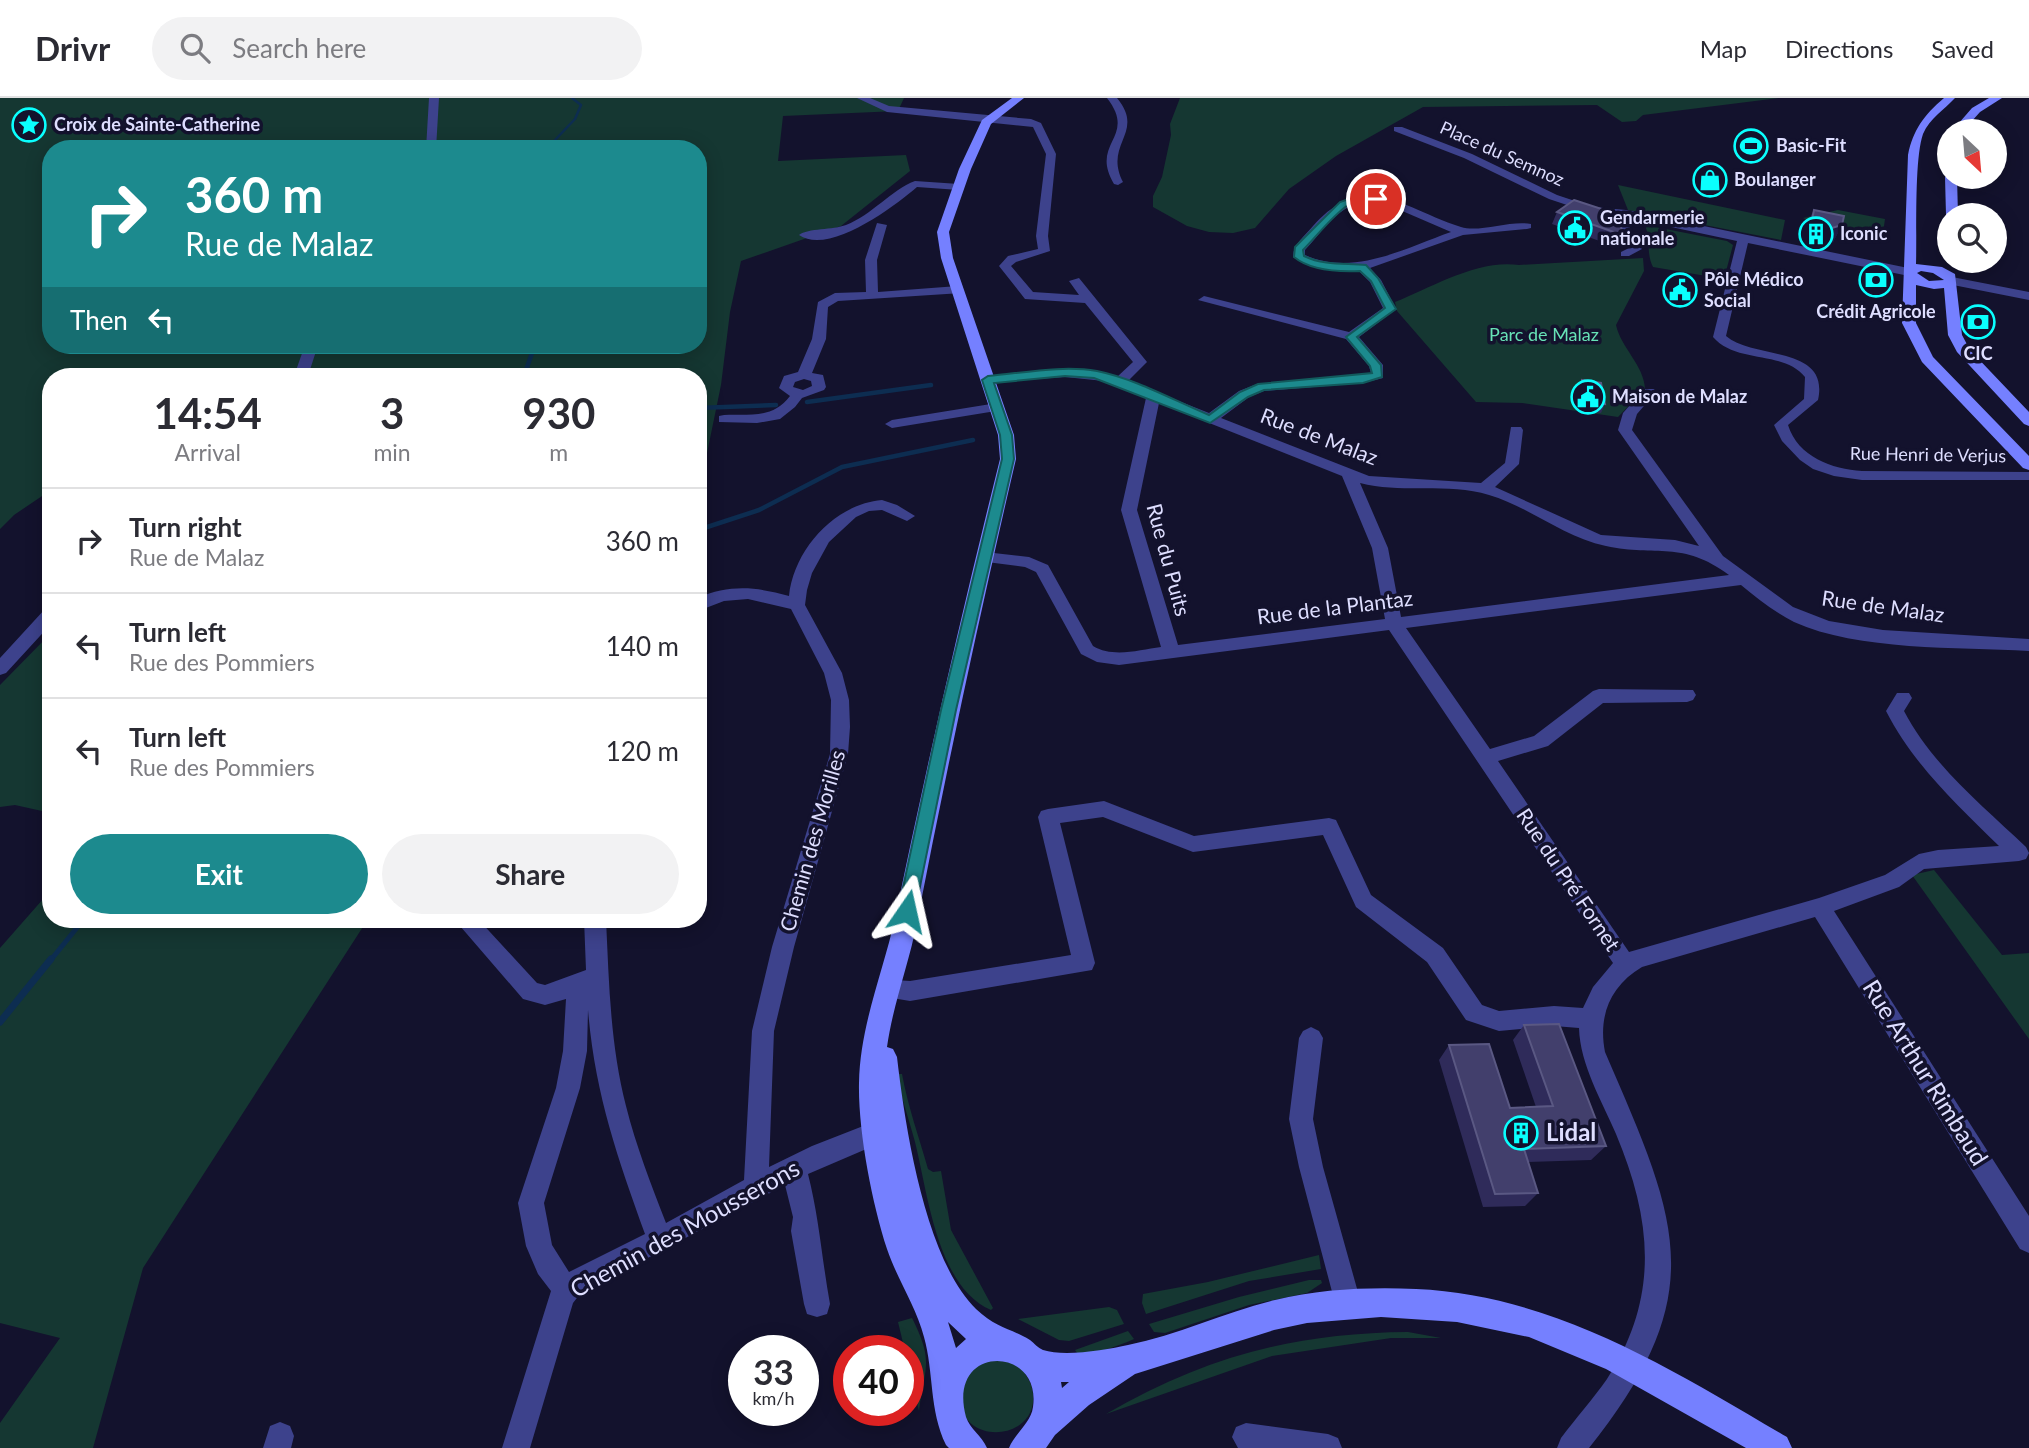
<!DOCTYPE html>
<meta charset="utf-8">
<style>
:root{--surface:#fff;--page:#f2f2f3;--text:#2b2b33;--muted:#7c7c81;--line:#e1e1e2;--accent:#1c8a8e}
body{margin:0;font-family:Lato,sans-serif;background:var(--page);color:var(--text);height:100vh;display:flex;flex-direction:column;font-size:26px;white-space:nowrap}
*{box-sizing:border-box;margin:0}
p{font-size:23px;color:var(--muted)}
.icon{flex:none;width:38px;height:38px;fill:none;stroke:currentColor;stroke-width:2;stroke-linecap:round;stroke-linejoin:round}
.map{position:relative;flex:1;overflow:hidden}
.side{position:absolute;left:42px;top:270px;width:665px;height:560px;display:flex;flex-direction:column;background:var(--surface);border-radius:28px;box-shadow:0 4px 18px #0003}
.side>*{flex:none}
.guide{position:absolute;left:42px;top:42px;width:665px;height:214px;border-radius:28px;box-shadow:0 4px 18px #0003;background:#1c8a8e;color:#fff;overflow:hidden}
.needle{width:46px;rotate:154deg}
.fabs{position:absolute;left:1937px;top:21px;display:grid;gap:14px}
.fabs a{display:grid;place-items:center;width:70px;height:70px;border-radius:50%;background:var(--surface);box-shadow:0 4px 18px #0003;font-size:35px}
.speed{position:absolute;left:728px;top:1237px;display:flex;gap:14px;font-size:35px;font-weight:700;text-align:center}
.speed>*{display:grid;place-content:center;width:91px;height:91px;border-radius:50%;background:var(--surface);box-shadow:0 4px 18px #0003;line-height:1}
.speed small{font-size:18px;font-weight:400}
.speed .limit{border:10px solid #d22;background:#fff;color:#111}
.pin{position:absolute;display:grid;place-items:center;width:60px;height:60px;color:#fff;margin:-30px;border:4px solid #fff;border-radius:50%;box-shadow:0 2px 7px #0007}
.me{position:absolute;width:77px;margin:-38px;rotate:11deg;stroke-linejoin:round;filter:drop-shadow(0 0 5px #0008)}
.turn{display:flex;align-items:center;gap:24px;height:147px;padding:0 28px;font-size:32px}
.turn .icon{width:91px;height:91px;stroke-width:2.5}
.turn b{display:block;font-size:49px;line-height:60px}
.then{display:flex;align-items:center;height:66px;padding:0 28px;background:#0003;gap:14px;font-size:26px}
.eta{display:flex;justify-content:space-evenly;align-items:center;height:119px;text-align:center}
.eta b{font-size:42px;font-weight:700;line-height:49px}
.button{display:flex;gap:14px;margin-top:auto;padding:14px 28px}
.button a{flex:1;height:80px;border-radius:42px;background:var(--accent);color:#fff;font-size:28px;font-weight:700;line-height:80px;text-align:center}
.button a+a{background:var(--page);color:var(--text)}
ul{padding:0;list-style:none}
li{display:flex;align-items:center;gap:21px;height:105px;padding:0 28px;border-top:2px solid var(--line)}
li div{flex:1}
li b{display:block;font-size:26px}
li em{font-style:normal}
header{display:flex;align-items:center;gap:42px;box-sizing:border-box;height:98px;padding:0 35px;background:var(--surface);border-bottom:2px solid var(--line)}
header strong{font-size:33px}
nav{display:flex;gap:38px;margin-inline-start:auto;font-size:24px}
.search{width:490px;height:63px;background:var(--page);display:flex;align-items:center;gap:18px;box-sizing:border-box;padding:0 24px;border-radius:38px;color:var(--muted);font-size:26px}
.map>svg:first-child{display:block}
.green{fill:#153732;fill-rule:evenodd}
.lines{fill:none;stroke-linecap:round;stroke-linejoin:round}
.stream-far3{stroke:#0d2d51;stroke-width:2.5}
.stream-far2{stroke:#0d2d51;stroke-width:4.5}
.stream-far1{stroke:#0d2d51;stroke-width:5}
.stream{stroke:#0d2d51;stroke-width:7}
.street{fill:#3d428c;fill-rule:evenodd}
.secondary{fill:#7580ff;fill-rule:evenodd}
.wall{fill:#2f2b5a}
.shaded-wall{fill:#1c1941}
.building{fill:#423f6c;stroke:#5a5883;stroke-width:2}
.route{fill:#1c8a8e;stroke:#125a5c;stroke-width:2}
.labels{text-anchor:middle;stroke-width:7;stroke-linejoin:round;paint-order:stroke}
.far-poi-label{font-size:18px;font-weight:bold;fill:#dedeff;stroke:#13122d;text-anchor:start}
.far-street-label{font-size:18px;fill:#dedeff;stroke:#13122d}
.far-park-label{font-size:18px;fill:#67e2b6;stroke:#13122d}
.street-label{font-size:21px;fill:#dedeff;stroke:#13122d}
.near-street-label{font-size:24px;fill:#dedeff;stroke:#13122d}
.near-poi-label{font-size:24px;font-weight:bold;fill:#dedeff;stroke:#13122d;text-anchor:start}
</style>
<header>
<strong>Drivr</strong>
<div class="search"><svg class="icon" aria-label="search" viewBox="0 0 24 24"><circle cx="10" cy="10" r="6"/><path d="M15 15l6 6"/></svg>Search here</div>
<nav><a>Map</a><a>Directions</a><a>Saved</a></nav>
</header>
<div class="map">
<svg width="2029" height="1350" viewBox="0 0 2029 1350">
<rect width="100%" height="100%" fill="#13122d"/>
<path class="green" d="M0 0H904L898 13 783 18 778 63 906 57 910 73 841 128 741 163 730 214 721 287 698 399V278H51V392L14 417 0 431ZM51 51H698V247H51Z
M1180 0H1779L1643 17 1636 23 1622 24 1597 7 1423 9 1336 58 1289 91 1255 130 1233 135 1209 134 1187 128 1153 109V98L1162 79 1171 37 1170 26Z
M1618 87 1785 122 1781 142 1628 112Z
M1838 112 1885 121 1882 142 1822 130 1803 120Z
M1645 127 1727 143 1733 147 1724 181 1653 169C1646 156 1651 142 1645 127Z
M1643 160 1644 173 1616 227C1621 250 1644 267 1645 291L1618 319 1522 305 1476 304 1397 213 1395 204C1432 189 1478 161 1519 167Z
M51 535V715L15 707 0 709V587Z
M1934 772 2002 857 2029 855V941L1912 777Z
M51 792V821H368L143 1170 93 1350H0V1325L60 1240 0 1225V850Z
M896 976H902C908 1009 919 1039 928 1071L933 1074 941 1073 951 1132 993 1210 991 1212C937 1189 928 1096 915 1044 909 1021 901 999 896 976Z
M1319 1157 1321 1171 1249 1183 1146 1216 1142 1205 1143 1196 1208 1184Z
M1309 1182H1321L1322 1185 1307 1195 1249 1207 1165 1235 1154 1234 1149 1226 1239 1199Z
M1109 1209 1117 1212 1124 1226 1069 1243 1059 1242 1018 1221Z
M912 1220C934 1264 925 1267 919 1313L908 1267V1253H905L898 1224Z
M1128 1233 1134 1241C1116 1249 1098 1255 1078 1256L1075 1252Z
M1408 1234 1441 1240H1391L1272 1258 1106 1316C1205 1259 1294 1235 1408 1234Z
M985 1260 1019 1266C1023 1273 1030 1282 1032 1290 1044 1342 964 1350 961 1304 960 1279 966 1275 985 1260Z"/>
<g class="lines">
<path class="stream-far3" d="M572 0 581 7 575 21 555 42 559 49 579 51
M602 51H610"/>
<path class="stream-far2" d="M524 278 532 255 527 247
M807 304 931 287
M698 310 776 307
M698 432 759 412 842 369 973 342"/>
<path class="stream-far1" d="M50 863 84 821"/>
<path class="stream" d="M0 924 51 861"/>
<path class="street" d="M429 0H439L436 51H426Z
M857 0H870L889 8 1031 21 1041 25 1056 56 1048 138 1050 153 1016 164 1011 168 1033 194 1079 197 1069 183 1079 180 1147 264 1128 283 1209 315 1239 293 1257 286 1371 275 1369 268 1346 241 1198 202 1204 198 1349 234 1383 210 1370 184 1359 173 1322 171 1293 159C1293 146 1305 138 1313 128 1365 70 1403 111 1461 129 1479 135 1510 122 1531 126V130L1527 131 1463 137 1370 170 1381 182 1396 211 1359 239 1383 267V280L1363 285 1264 293 1249 299 1221 320 1369 378 1481 385 1505 365 1511 329H1521L1523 332 1519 366 1495 389 1601 437 1675 442 1699 448 1618 332 1623 315 1644 291H1654L1656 294 1637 316 1632 332 1723 458 1793 509 1829 523 1883 532 2029 541V553C1958 549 1858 553 1794 524 1774 514 1757 500 1741 487L1406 530 1490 651 1534 638 1593 593 1599 591 1693 592 1696 597 1693 602 1687 604 1603 605 1548 648 1498 663 1629 854 1819 800 1885 777 1919 756 1938 752 1999 748C1957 707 1913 666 1886 613L1897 595H1909L1912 600 1904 613C1932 667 1983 708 2026 749L2029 755 2026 761 2019 763 1924 771 1899 789 1834 813 2029 1118V1155L2020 1151 1815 819 1642 869C1610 888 1598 918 1605 954 1677 1121 1714 1194 1589 1350H1557L1561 1340C1576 1320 1593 1301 1607 1281 1660 1199 1652 1122 1616 1036 1602 1003 1580 967 1579 930L1554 928 1499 933 1466 922 1427 864 1356 809 1323 737 1193 754 1103 719 1060 725 1095 865 1092 872 910 903 886 899 883 892 886 885 894 882 910 883 1071 857 1038 719 1041 713 1048 711 1104 703 1194 738 1329 720 1336 722 1371 797 1443 850 1482 907 1499 913 1554 908 1583 910 1593 889 1613 865 1389 532 1119 567 1097 564 1081 556 1036 474 1025 469 979 463 977 459 985 454 1029 459 1048 467 1093 548C1113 560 1139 552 1161 549L1121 412 1146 300 1104 283 1065 279 983 285 981 282 988 278 1065 271 1117 279 1133 264 1085 205 1025 201 999 168 1008 158 1038 151 1036 138 1046 56 1033 29 887 14ZM1358 105 1400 112 1451 134C1405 150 1354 179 1305 157V152C1321 135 1335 112 1358 105ZM1159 305 1342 378 1372 450 1385 521 1178 547 1137 412ZM1360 385C1403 396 1447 384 1489 397 1530 409 1563 439 1606 448 1657 459 1682 442 1729 477L1401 519 1388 450Z
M1107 0H1117C1146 35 1103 45 1123 84L1118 87 1114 86C1089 44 1138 40 1107 0Z
M1394 29H1402L1472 56 1557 97 1593 109 1626 112 1913 171V177L1909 178 1748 145 1726 238C1754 262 1830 247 1818 302L1788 327C1798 359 1832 371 1862 373L2029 374V382H1862L1834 378 1813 371 1800 362 1782 343 1774 327 1804 301 1805 279C1783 252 1736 266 1713 239L1737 143 1657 126 1627 125 1642 151 1629 158H1621V154L1629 150 1615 123 1549 101 1464 60 1394 33Z
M915 83 959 86 964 89 959 92 917 89C895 108 829 158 799 137 808 130 833 132 846 127 872 117 891 92 915 83Z
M877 125 887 127 877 162 878 194 958 188 962 189V195L838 203 828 209 826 241 812 275 823 277 826 289 824 292 802 300 795 309 780 321 757 325 719 324V318L724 317C750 316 773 321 790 298L779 290 784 278 798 274 812 241 818 204 835 195 866 194 865 162ZM804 281 811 283 812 288 803 292 793 289 795 284Z
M1952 179 2029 194V202L1948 186V180Z
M305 247H318L308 278H294Z
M997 305 1004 309 1002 312 892 330 885 326 892 322Z
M882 402 897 407 915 418 907 423 882 412 869 413 856 419 829 444 812 475 807 492 805 507 842 575 849 602 850 629 848 656 794 849 774 933 769 1069 812 1048 876 1023 885 1027 888 1035 885 1043 808 1076C819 1119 822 1162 830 1206L827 1216 817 1219 807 1216 804 1206 791 1133 793 1119 785 1087 580 1196 573 1205 530 1350H502L551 1193 538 1176 526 1148 518 1105 556 990 563 953 566 901 545 907 523 901 454 821H478L537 885 545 887 586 872 584 821H606C609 883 610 946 626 1008 636 1048 651 1086 666 1125L744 1082 752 933 772 849 830 656 831 602 824 575 791 511 748 501 724 503 698 513V500C729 486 758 489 789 498 794 451 835 406 882 402ZM588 912C595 996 617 1058 645 1136L569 1174 552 1147 544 1105 580 990 587 953Z
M51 509V526L6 575 0 577V560L45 511Z
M1311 929 1319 933 1323 940 1313 1021 1323 1069 1361 1205 1358 1215 1348 1218 1338 1215 1335 1205 1299 1069 1289 1021 1299 940 1303 933Z
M280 1324 290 1328 294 1338 291 1350H263L270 1328Z
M1246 1325 1328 1336 1338 1340 1342 1350H1238L1232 1339 1236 1329Z"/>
<path class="secondary" d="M1012 0H1024L991 26 971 71 949 134 953 160 1014 337 1016 361C980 515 947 669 917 824 909 866 893 906 887 949L893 951 897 959C905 1028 925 1161 976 1211 996 1230 1010 1230 1030 1242 1034 1245 1038 1250 1043 1252 1064 1259 1106 1252 1128 1247 1178 1237 1225 1214 1275 1202 1321 1191 1369 1189 1416 1191 1554 1197 1671 1271 1787 1339L1792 1350H1746L1606 1271 1529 1239 1457 1224 1381 1219 1307 1225 1274 1232 1135 1276 1089 1307 1055 1337 1046 1350H1009C1015 1335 1031 1325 1033 1309 1042 1247 946 1245 966 1319 970 1331 982 1338 987 1350H949L946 1347C929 1312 934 1275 924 1239 916 1208 897 1181 887 1151 872 1105 858 1033 859 985 860 927 883 875 895 820 927 666 962 513 1000 361L998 337 941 160 937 134 959 71 982 22ZM948 1224 966 1241 956 1250ZM1061 1284H1069L1062 1290Z
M1944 0H1955C1944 12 1930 20 1923 36 1914 62 1917 135 1916 166L1942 169 1955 176 1962 237 1970 252 2029 314V328L2024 326 1957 254 1948 237 1944 190 1934 191 1916 187V225L1933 259 2029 358V372L2023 370 1922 264 1902 225 1908 57C1913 32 1924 17 1944 0ZM1921 173 1933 175 1944 182 1929 183 1917 175Z
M1989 0H2002L1980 14 1963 33H1952L1972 10Z
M1950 76V79H1957L1958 117H1950V120L1946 117 1945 79Z"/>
</g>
<path class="wall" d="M1814 112 1842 127 1833 144 1823 147 1802 144 1805 129Z
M1557 114 1625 138 1619 150 1552 126Z
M1582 282 1605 306 1601 315 1579 312 1578 291Z
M1524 927 1606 1048 1591 1062 1528 1064 1538 1095 1525 1108 1483 1109 1439 962 1449 947 1510 1010 1536 1009 1513 942Z"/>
<path class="shaded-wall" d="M1842 127 1833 144 1823 147 1832 130Z"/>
<path class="building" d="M1574 102 1614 115 1625 138 1557 114Z
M1814 112 1844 118 1842 127 1832 130 1811 127Z
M1582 282 1601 285 1605 306 1583 303Z
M1559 926 1606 1048 1524 1051 1538 1095 1495 1096 1449 947 1489 946 1510 1010 1553 1008 1524 927Z"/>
<path class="route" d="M1357 98 1381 101C1371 107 1359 101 1348 107 1332 118 1317 138 1303 152L1304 158C1325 168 1344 165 1366 167L1378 180 1396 211 1357 239 1381 267 1382 279 1363 285 1264 292 1248 299 1210 325 1094 280 1065 278 994 285 1012 337 1014 361 956 612 915 813 913 818 907 820 900 818 898 813 941 612 1002 361 1000 337 982 282 988 278C1023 275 1062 267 1097 273 1136 281 1173 302 1209 317L1240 294 1258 286 1372 275 1370 268 1346 239 1385 210 1371 183 1360 173C1338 174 1311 173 1294 159L1295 149 1340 104Z"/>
<defs>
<symbol id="sight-ring" viewBox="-11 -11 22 22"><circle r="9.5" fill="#13122d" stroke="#0afffe" stroke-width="1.5"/><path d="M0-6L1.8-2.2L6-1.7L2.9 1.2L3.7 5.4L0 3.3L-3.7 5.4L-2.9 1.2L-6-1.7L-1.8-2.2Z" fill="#0afffe"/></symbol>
<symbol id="stadium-ring" viewBox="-11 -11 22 22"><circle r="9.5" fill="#13122d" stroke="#0afffe" stroke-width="1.5"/><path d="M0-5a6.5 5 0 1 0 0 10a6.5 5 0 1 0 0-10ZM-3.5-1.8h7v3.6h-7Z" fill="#0afffe"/></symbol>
<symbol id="shop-ring" viewBox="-11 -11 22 22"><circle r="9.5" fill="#13122d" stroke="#0afffe" stroke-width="1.5"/><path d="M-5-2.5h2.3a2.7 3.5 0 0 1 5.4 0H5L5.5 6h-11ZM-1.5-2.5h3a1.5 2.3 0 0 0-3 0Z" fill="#0afffe"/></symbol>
<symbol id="civic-ring" viewBox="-11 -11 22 22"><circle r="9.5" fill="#13122d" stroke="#0afffe" stroke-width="1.5"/><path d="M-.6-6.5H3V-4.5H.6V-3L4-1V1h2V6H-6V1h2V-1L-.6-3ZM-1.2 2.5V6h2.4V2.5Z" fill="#0afffe"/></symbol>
<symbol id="building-ring" viewBox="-11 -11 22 22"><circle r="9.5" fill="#13122d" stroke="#0afffe" stroke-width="1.5"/><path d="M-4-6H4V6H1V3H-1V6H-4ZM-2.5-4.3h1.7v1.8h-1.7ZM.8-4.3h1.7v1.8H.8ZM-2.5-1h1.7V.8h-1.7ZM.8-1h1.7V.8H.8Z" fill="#0afffe"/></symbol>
<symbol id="bank-ring" viewBox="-11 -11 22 22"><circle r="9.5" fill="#13122d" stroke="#0afffe" stroke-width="1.5"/><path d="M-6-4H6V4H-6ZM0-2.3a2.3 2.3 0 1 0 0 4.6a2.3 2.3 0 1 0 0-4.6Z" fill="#0afffe"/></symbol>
</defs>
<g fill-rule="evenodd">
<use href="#sight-ring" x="10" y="8" width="38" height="38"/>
<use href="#stadium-ring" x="1732" y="29" width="38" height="38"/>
<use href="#shop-ring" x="1691" y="63" width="38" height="38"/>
<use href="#civic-ring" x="1556" y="111" width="38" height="38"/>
<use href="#building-ring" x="1797" y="117" width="38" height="38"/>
<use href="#bank-ring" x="1857" y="163" width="38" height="38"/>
<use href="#civic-ring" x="1661" y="173" width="38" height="38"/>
<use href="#bank-ring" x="1959" y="205" width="38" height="38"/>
<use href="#civic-ring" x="1569" y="280" width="38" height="38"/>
<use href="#building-ring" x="1502" y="1016" width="38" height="38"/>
</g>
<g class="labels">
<g class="far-poi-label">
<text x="54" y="33">Croix de Sainte-Catherine</text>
<text x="1776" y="54">Basic-Fit</text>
<text x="1734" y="88">Boulanger</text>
<text x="1600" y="126">Gendarmerie<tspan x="1600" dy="21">nationale</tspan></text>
<text x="1840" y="142">Iconic</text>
<text x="1704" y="188">Pôle Médico<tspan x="1704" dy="21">Social</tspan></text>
<text x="1876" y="220" text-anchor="middle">Crédit Agricole</text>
<text x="1978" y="262" text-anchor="middle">CIC</text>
<text x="1612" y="305">Maison de Malaz</text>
</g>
<g class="far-street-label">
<text transform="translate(1502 56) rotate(24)" y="6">Place du Semnoz</text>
<text transform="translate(1928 357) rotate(1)" y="6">Rue Henri de Verjus</text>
</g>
<g class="far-park-label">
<text x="1544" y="243">Parc de Malaz</text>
</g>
<g class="street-label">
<text transform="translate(1319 339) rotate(21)" y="7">Rue de Malaz</text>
<text transform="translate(1168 462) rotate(75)" y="7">Rue du Puits</text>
<text transform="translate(1883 509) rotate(8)" y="7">Rue de Malaz</text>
<text transform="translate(1335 510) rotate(-7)" y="7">Rue de la Plantaz</text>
<text transform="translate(813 743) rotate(-74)" y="7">Chemin des Morilles</text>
<text transform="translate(1568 782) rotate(56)" y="7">Rue du Pré Fornet</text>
</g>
<g class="near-street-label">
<text transform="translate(1925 975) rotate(58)" y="8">Rue Arthur Rimbaud</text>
<text transform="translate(685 1131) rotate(-29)" y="8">Chemin des Mousserons</text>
</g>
<g class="near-poi-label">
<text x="1546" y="1043">Lidal</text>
</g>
</g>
</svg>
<div class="fabs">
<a><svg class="needle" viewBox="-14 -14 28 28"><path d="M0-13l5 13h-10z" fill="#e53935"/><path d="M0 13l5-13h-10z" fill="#7c7c81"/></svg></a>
<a><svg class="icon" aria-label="search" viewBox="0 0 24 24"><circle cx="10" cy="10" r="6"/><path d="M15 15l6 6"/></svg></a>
</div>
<div class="speed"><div>33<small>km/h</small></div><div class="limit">40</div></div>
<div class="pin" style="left:1376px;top:101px;background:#d93025"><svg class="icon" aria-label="arrive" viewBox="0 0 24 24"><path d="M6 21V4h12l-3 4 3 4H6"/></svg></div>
<svg class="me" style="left:907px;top:813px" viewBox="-20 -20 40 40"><path d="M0-17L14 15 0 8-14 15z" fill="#1c8a8e" stroke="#fff" stroke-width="4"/></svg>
<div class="guide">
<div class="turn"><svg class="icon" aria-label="right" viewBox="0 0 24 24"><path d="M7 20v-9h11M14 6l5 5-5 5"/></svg><div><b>360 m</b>Rue de Malaz</div></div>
<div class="then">Then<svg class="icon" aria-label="left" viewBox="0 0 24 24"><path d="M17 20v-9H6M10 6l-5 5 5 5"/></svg></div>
</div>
<section class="side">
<div class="eta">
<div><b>14:54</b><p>Arrival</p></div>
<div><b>3</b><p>min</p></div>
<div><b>930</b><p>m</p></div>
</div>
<ul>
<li><svg class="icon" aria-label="right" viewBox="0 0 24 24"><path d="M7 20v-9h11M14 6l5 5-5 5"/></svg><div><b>Turn right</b><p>Rue de Malaz</p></div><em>360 m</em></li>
<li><svg class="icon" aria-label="left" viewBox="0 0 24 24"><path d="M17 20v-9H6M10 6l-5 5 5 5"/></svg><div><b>Turn left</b><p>Rue des Pommiers</p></div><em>140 m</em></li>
<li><svg class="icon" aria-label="left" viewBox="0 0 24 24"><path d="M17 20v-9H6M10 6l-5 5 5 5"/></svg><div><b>Turn left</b><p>Rue des Pommiers</p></div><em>120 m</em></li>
</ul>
<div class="button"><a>Exit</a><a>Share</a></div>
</section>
</div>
